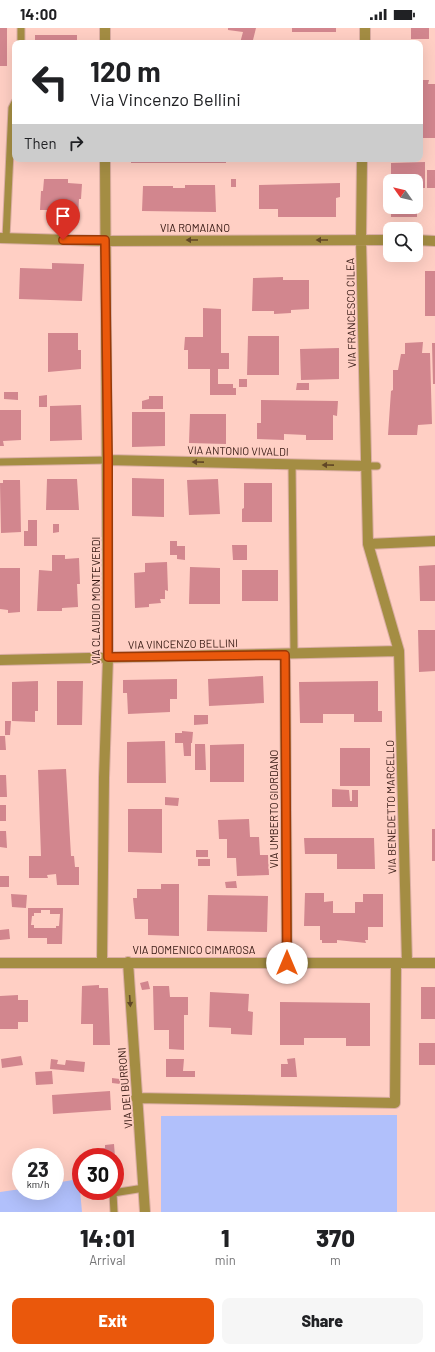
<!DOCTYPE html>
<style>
:root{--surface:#fff;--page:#f6f6f6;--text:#202124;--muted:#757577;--accent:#ea580c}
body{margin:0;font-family:Barlow,sans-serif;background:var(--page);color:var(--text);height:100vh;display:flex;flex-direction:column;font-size:15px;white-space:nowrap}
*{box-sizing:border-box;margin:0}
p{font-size:13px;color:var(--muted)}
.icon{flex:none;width:22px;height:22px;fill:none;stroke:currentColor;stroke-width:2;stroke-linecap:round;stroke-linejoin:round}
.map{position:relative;height:1184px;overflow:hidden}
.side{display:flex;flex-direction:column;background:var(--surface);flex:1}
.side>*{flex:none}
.hud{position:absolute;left:12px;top:12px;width:411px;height:122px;border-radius:8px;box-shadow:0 4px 16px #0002;background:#fff;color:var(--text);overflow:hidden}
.needle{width:26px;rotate:304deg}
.fabs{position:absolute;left:383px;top:146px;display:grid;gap:8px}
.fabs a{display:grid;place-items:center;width:40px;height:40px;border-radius:8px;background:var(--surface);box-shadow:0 4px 16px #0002;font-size:20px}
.speed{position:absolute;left:12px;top:1120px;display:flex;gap:8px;font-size:20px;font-weight:700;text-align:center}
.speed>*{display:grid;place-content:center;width:52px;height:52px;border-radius:50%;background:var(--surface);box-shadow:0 4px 16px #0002;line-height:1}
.speed small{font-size:10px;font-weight:400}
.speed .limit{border:6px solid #d22;background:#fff;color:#111}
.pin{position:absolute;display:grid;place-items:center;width:34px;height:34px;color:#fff;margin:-41px -17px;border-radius:50% 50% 50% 0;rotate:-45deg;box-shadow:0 0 4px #0007}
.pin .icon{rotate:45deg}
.me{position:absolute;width:44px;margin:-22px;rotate:0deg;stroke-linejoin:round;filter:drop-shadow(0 0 3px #0008)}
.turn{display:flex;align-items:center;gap:14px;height:84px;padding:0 12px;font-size:18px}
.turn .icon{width:52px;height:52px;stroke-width:2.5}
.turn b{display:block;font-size:28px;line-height:34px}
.then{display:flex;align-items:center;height:38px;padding:0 12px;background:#0003;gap:8px;font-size:15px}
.eta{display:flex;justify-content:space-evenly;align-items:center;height:68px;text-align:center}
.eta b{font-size:24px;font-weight:800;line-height:28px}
.button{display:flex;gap:8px;margin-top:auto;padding:8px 12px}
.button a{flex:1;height:46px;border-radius:8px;background:var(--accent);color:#fff;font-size:16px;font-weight:800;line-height:46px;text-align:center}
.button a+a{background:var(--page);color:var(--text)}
.status{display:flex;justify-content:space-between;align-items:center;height:28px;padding:0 20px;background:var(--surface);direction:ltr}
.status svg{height:11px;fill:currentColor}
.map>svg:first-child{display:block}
.green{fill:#b1c0fb}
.building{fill:#d2868e;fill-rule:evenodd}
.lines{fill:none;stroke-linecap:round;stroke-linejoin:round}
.service-casing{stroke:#dbaea4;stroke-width:9}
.minor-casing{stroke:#dbaea4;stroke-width:12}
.service{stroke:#a48d43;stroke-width:7}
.minor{stroke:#a48d43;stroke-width:10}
.oneway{fill:#614726}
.route-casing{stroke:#983908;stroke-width:10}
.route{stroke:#ea580c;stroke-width:7}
.labels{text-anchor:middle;stroke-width:3;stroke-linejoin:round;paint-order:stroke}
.street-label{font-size:11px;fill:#351812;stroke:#ffcfc4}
</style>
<div class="status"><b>14:00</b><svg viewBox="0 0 49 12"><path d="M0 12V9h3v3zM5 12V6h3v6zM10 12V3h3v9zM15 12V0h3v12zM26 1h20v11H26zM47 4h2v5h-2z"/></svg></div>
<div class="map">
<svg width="435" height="1184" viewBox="0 0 435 1184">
<rect width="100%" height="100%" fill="#ffcfc4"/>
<path class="green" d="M397 1087V1184H161V1088Z
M79 1151 82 1184H0V1164L21 1161V1163H55V1155Z"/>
<path class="building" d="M0 0H7V38H0Z
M228 0H256L253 12 266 15H240L243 4 228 2Z
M292 0H336V4H292Z
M411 0H429V11H411Z
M35 7H77V15H35Z
M420 52H429L428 56H435V110H420Z
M131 131H226V135H131Z
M425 134V160H416V153H391V135Z
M427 142H435V160H427Z
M44 151H68V155L82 156 81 171H79L78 189H51L52 182H40L41 163H43Z
M231 151H236V159H231Z
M340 155V169L336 170V189H278V181H259V157Z
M185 157H215L216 184 142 183 143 158H173V160H185Z
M391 179H417V189H391Z
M52 235 84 236 82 273 19 271 20 240 52 241Z
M425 243H435V288H425Z
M283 249V252H309V281L291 282V285L274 286V283H252L253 250Z
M203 280 221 281V325H229V341H218V356H233V360H236V367H210V341H188V322H184L185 309H203Z
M48 305H78V322H81V341L48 344Z
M248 308H279V347H247Z
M423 314 422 325H430L432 396 418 397 417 407H388L391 363 393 362V342H398L401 326H405V315Z
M432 315H435V356H433Z
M339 320V351L301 352 300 321Z
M239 351H247V359H239Z
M297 355H309V362H296Z
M4 364H18V372L4 371Z
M47 367V379H39V368Z
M149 368H163V381H142V373L149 371Z
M261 372 338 373 337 388 333 387V412H306V407L284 406V412L257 411V395H261Z
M81 377 82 412 50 413V378Z
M0 382H21V412L3 413 4 418H0Z
M132 384H165V418L132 419Z
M190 386H226V416L189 415Z
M132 450 164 451V489L132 488Z
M47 451H77L79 482H46Z
M218 451 220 486 189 487 187 452Z
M3 452H20L21 504 1 505 0 455H3Z
M244 455H272V494H242V481L244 480Z
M28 492H37V518H24V503H28Z
M53 496H59V504L53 505Z
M170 513H177V518H185V532L177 531V527H170Z
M232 517H247V532H233Z
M52 527H65V531L79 530 80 556H77L78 579 62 580V583H37L39 542 52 543Z
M167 534 168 563 165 562V571H160L161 575 149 576V579L135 580 134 545 145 544V535Z
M435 537V573H420L419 538Z
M190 539 220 540V576H189Z
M0 540H20V584L8 585V582L0 581Z
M242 542H278V573H242Z
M418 602H435V643L419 644Z
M263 648 264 675 209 678 208 651Z
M177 651V671H170V684L128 686 127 665H123V652Z
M38 653V683H35V694L12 693V654Z
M57 653H83L82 697H57Z
M378 653V683H382V694H354V686H323V695H300L299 654Z
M194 687H208V696L194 697Z
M5 693H11L10 707H5Z
M182 703 193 704 192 715H191V728H184L183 715H175V705H182Z
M0 708H5L6 722H0Z
M165 713 166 755H127V714Z
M195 716H205L206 742H195Z
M244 716V754H210V717Z
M340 720H370V758H340Z
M66 741 71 828H74L75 839H79V857H57L56 846 47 847 48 850H29V828H41L38 742Z
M0 747H6L7 769H0Z
M332 761 349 762 350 773H352V762H358V779H332Z
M165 769 179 770 178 778 165 777Z
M0 777H6V793H0Z
M128 781H162V825L128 824Z
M249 791 250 809H259L260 827H268L269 847 237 848 236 830H227V811H219L218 792Z
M432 801H435V833H432Z
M0 803H6L7 820 0 819Z
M304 810H374L375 841H337V826H305Z
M196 822H208V829H196Z
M198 831H210V838H198Z
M0 848H9V859H0Z
M236 853 237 860H226L225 854Z
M161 856H179V908L148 907V891H135L133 870H137V861H161Z
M305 865H324V874L333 873V885H355V874H363V866H383V899H368V912H365L366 915 337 912V915H322V912H320V898H304Z
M11 866 27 867 26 880 12 879Z
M208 867 268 868 267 904 207 903Z
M28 880H63L62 916H47V910H28ZM41 882H50V886H60L59 898H56V900H34V897H31L32 888H34V885H41Z
M9 901 10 911 0 912V902Z
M148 953 150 961 142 962 140 955Z
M99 957V960H108L110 1017H93V996H81L82 958Z
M153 958H169L170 969H188V987H184V1022L169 1021V1002H154Z
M421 959H435V991H421Z
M210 964 249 966 248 983 253 984 252 1007 231 1006V1000L209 999Z
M18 967V972H28V994H18V1001H0V968Z
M280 974 370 975V1018H346V1010H304V1017H280Z
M419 1015H435V1037H419Z
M21 1028 23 1037 2 1040 1 1031Z
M295 1030 297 1049H281V1036H288L287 1031Z
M51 1031 58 1032 57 1036 65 1037 66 1032 85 1034 84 1044 50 1041Z
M166 1031H184L183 1043H195V1049H166Z
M52 1043 53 1056 36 1057 35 1044Z
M112 1050 120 1051V1056L112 1055Z
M110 1063 111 1082 53 1086 52 1067Z
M114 1116 115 1129H89L88 1122 105 1120V1117Z"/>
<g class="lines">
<defs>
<path id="service" d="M21 15V0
M6 210 12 80 15 74
M0 434 108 432
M292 436 294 626
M367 438H377
M114 1184 113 1165 144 1160"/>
<path id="minor" d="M105 0V15
M365 15V0
M362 131 361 212 368 516 399 623 407 935
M0 210 105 213 390 212
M416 212 435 213
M108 432 367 438
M368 516 435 513
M285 627 287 935
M0 632 399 623
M102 934 104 750 108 629 105 131
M128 934 145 1184
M0 935H435
M136 1070 395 1075 396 936"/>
</defs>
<use href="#service" class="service-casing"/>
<use href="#minor" class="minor-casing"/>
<use href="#service" class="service"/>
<use href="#minor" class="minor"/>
</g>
<defs><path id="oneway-solid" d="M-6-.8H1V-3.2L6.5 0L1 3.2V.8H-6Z"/></defs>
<g class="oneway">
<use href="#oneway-solid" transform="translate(192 212) rotate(180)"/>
<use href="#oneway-solid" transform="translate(322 212) rotate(180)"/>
<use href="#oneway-solid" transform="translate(198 434) rotate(-179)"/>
<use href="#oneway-solid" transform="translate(328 437) rotate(-179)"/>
<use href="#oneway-solid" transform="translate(130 973) rotate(86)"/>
</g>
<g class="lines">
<defs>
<path id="route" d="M63 212H105L108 432V629L285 627 287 935"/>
</defs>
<use href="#route" class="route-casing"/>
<use href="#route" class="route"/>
</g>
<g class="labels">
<g class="street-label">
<text x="195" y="204">VIA ROMAIANO</text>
<text transform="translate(351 285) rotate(-91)" y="4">VIA FRANCESCO CILEA</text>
<text transform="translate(238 423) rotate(1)" y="4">VIA ANTONIO VIVALDI</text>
<text transform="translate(96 573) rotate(-90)" y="4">VIA CLAUDIO MONTEVERDI</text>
<text transform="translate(183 616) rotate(-1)" y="4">VIA VINCENZO BELLINI</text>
<text transform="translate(391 779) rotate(-91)" y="4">VIA BENEDETTO MARCELLO</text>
<text transform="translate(274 781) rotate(-90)" y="4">VIA UMBERTO GIORDANO</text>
<text x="194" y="926">VIA DOMENICO CIMAROSA</text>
<text transform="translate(125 1060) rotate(-95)" y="4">VIA DEI BURRONI</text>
</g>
</g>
</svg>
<div class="fabs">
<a><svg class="needle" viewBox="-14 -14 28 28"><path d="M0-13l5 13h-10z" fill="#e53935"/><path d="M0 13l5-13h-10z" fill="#757577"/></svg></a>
<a><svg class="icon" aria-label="search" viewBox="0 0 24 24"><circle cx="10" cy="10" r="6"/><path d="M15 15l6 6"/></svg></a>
</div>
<div class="speed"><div>23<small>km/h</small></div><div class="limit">30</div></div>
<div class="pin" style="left:63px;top:212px;background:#d93025"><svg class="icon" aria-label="arrive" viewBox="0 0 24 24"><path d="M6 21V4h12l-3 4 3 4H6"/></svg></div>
<svg class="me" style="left:287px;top:935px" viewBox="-20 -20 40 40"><circle r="19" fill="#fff"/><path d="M0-13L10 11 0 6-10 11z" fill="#ea580c"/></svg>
<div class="hud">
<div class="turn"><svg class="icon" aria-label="left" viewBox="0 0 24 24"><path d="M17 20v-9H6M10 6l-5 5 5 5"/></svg><div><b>120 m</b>Via Vincenzo Bellini</div></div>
<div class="then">Then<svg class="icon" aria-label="right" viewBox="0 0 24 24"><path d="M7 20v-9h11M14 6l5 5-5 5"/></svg></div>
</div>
</div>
<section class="side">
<div class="eta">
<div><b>14:01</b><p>Arrival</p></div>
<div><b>1</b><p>min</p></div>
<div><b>370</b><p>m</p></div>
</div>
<div class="button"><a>Exit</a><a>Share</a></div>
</section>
